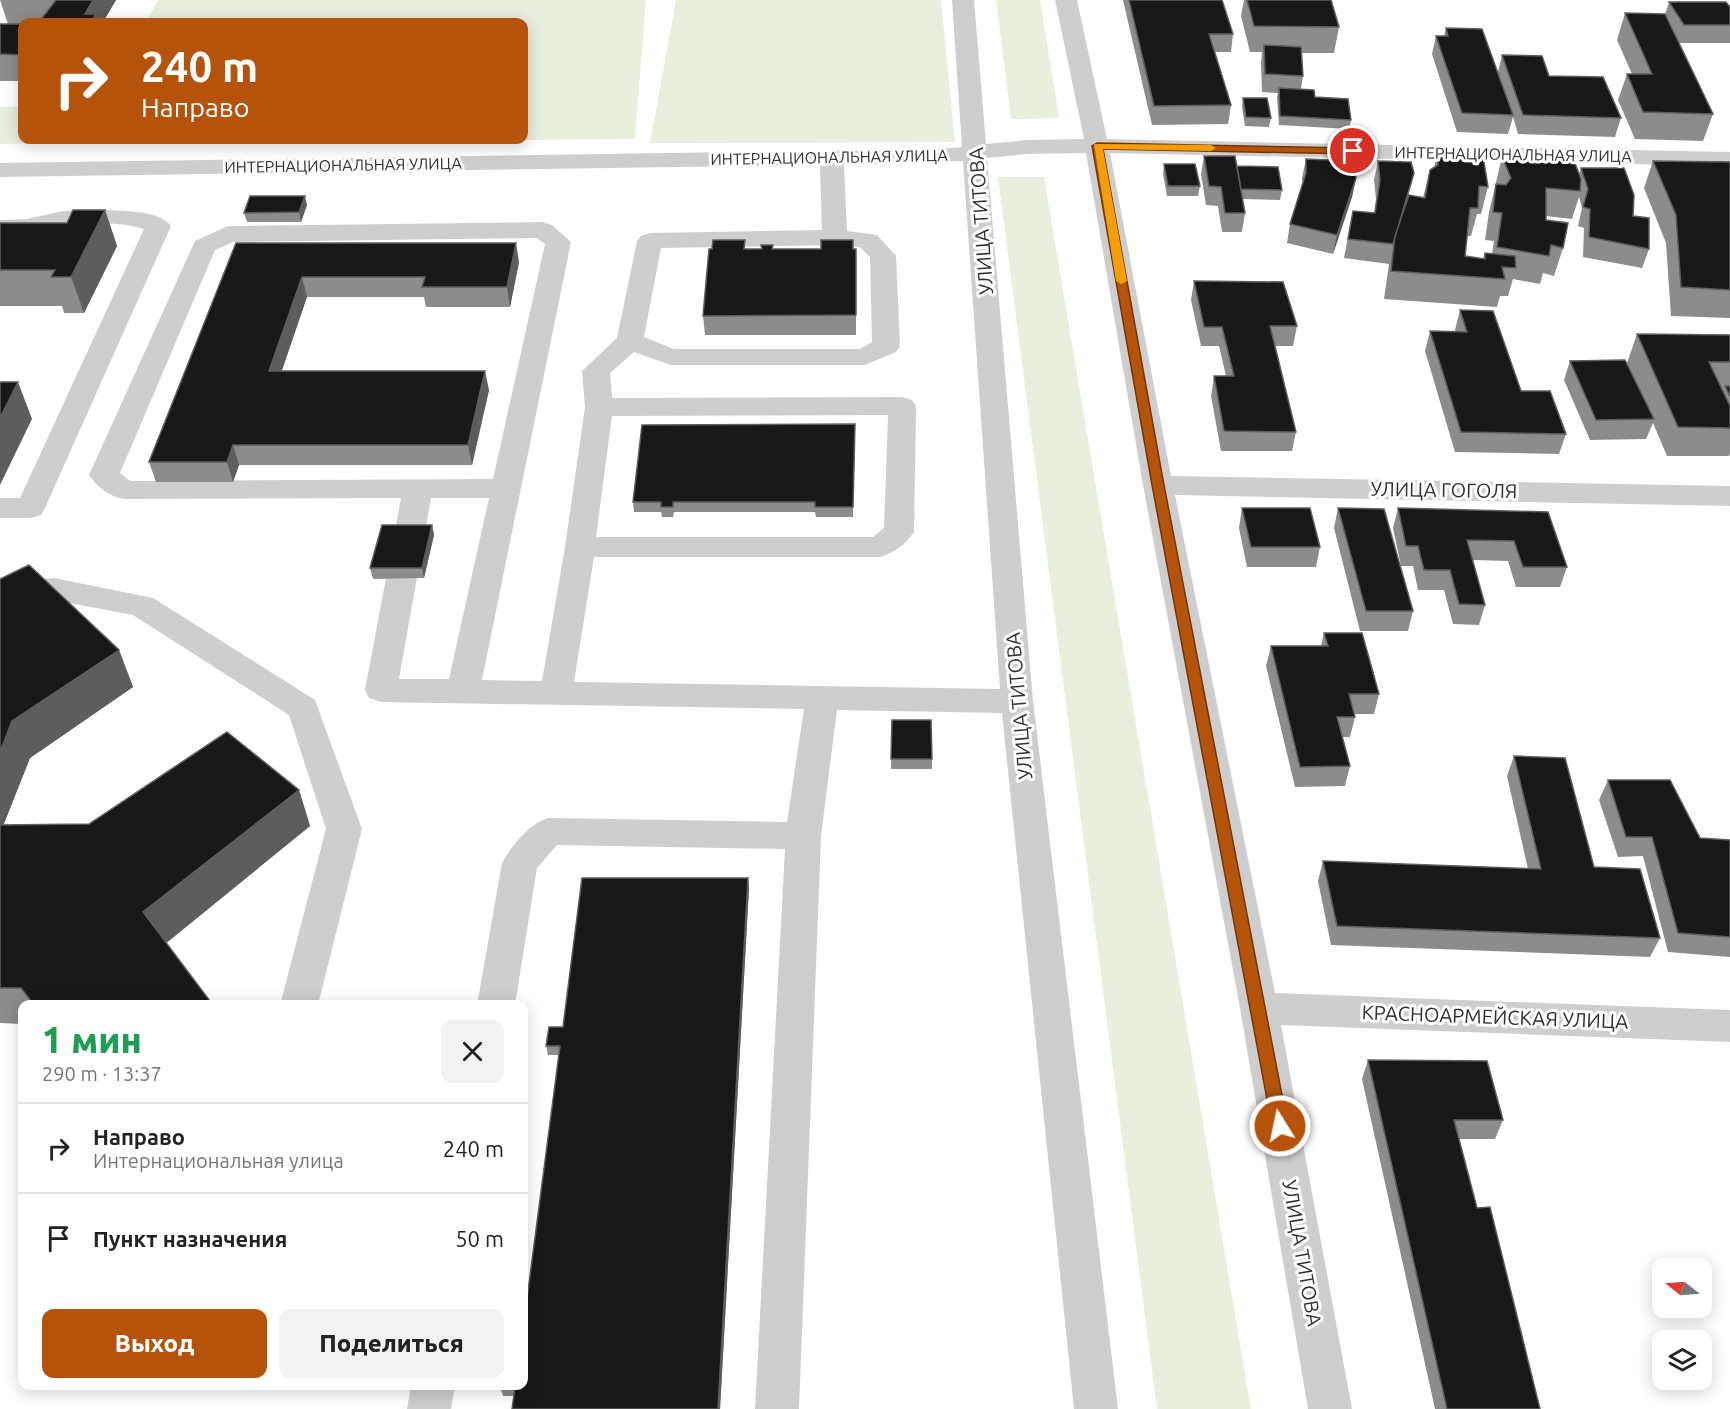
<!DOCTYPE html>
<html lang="ru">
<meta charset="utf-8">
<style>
:root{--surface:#fff;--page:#f2f2f2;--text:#222;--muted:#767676;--line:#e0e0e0;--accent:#b45309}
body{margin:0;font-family:Ubuntu,sans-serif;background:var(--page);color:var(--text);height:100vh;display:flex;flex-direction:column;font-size:22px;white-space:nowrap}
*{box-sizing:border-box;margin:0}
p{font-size:20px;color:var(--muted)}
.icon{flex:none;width:33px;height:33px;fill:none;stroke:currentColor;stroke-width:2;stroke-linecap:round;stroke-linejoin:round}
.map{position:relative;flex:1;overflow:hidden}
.panel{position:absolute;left:18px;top:1000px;width:510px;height:390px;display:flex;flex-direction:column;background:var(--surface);border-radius:12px;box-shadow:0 3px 15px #0003}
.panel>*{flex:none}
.banner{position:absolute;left:18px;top:18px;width:510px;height:126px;border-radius:12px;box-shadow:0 3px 15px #0003;background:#b45309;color:#fff;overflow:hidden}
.needle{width:39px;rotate:287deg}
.buttons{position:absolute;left:1652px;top:1258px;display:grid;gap:12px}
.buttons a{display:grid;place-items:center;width:60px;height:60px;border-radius:12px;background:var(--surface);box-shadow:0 3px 15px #0003;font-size:30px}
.pin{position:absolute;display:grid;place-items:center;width:51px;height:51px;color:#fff;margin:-26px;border:3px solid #fff;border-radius:50%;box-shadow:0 2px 6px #0007}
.me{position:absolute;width:66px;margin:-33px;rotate:350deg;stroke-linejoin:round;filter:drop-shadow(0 0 4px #0008)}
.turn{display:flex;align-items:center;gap:21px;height:126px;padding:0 24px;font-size:27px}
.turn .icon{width:78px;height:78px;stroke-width:2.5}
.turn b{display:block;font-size:42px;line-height:51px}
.round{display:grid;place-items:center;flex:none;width:63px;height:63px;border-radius:12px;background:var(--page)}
.headline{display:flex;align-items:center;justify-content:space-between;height:102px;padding:0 24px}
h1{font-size:36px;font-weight:800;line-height:45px;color:#1e9e55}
.cta{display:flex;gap:12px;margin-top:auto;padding:12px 24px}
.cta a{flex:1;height:69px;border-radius:12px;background:var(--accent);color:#fff;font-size:24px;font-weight:800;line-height:69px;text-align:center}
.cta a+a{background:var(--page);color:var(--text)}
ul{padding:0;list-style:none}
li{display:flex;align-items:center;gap:18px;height:90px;padding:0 24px;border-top:2px solid var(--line)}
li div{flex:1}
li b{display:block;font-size:22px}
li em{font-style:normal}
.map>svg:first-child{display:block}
.green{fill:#e8efdf}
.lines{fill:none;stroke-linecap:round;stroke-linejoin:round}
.minor{fill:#cecece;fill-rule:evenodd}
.wall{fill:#8c8c8c}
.shaded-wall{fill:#5d5d5d}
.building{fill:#181818;stroke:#5d5d5d;stroke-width:1.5}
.route{fill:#b45309;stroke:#753606;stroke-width:1.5}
.slow{fill:#f59e0b}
.labels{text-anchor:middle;stroke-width:6;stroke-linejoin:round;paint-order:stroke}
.far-street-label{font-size:16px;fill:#313131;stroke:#fff}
.street-label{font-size:20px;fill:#313131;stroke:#fff}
</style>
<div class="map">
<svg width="1730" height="1409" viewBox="0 0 1730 1409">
<rect width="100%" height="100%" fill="#fff"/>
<path class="green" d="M158 0H646L635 139 0 144V107L22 106V140H524V22H146Z
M676 0H941L955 142 650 143Z
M996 0H1040L1059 118 1011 119Z
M998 177H1044L1251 1409H1157Z"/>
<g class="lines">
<path class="minor" d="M952 0H974L986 144 1027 140 1084 139 1055 0H1077L1107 139 1730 152V166L1110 153 1171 476 1730 486V506L1175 495 1275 993 1730 1010V1042L1281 1025 1352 1409H1308L1240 1008 1143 485 1086 153 1027 154 987 158 1033 701 1118 1409H1074L1002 713 837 710 821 836 799 1409H755L785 849 557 845 537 868 515 1005H477L502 863C512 845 529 824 548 818L787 822 804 709 381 702 369 698 365 690 401 498 123 499C109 496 97 487 89 475L195 241 228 226 543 222 552 225 571 242 482 680 542 681 565 547 585 407 582 371 617 338 637 241 641 236 650 233 822 230 820 165 0 177V163L940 149 962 147ZM963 161 1000 689 574 682 594 557H880C894 553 906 544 914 532L916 406 912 400 902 397 612 398 610 373 634 352 671 365H865L896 352 900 346 896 256 877 235 847 231 844 165ZM537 238 545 244 493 479 130 481 120 473 215 250 233 242ZM835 245 860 247 870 257 872 342 860 349H674L644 337 661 248ZM888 415 884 528 873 537H596L612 416ZM431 498H489L449 679H399Z
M109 210C127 212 159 210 171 226L45 508 41 515 30 518H0V498H20L144 229C96 214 47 234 0 236V220L27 219 63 211Z
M54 578 153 598 315 700 362 829 318 1005H280L326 829 289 715 133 615 54 600 0 605V583Z
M411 1386H455L451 1409H407Z"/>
</g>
<path class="wall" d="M0 0H116L103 22H22V81H0V24H8Z
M1123 0H1222L1233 34 1231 52H1215L1231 105 1228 124 1152 125Z
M1244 0H1331L1339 27 1334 53H1301L1303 76 1301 89 1351 120 1349 129 1279 125 1277 97 1278 93 1262 92 1261 63 1262 52H1250L1241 16Z
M1669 2 1730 7V43H1679L1713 114 1703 141 1635 139 1618 100 1627 74H1632L1617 40 1625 13 1665 15Z
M1446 28 1498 72 1502 55 1549 76 1621 118 1615 137 1518 134 1513 117 1508 134 1457 132 1432 54 1436 36H1444Z
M1243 98 1271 118 1269 127 1245 126 1242 107Z
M1437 155 1488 187 1481 214H1477L1471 236H1467L1465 256 1483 259 1485 253 1492 254 1494 241 1485 240 1489 212 1502 157 1579 174 1581 168 1633 216 1649 249 1642 268 1583 257 1584 228 1578 226 1582 208 1579 197 1572 219 1546 216V220L1563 248 1554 276 1543 273 1540 284 1513 279 1508 296H1500L1497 307 1384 299 1389 264 1344 258 1353 211 1374 213 1376 199 1374 180 1378 161 1409 195 1423 198 1430 170 1434 168Z
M1204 156 1237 166 1282 190 1280 200 1242 199 1245 213 1242 232H1222L1218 206 1206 205 1201 174Z
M1306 159 1356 178 1352 197 1333 254 1287 243 1290 224 1303 185 1302 178Z
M1653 161 1730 162V318L1671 316 1666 243 1644 188Z
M1164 164 1200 186 1198 196H1167L1163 174Z
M307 205 301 222H247L244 213Z
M105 210 117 246 84 313H64L62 306H0V223H67Z
M236 243 519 262 510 307H426L424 297H307L281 371 489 390 472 465H239L233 482H156L149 462Z
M773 245V249H856V335H705L703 316 745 249H762Z
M1194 281 1297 326 1293 346H1275L1296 432 1292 451H1221L1211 396 1214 376H1226L1219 346H1201L1191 300Z
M1460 310 1521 391 1566 434 1559 454 1455 452 1425 351 1430 331 1456 332 1455 330Z
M1637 334 1730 335V453L1729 456H1667L1653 423 1646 439 1590 440 1564 380 1570 361 1633 376 1627 363Z
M855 424 853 517H816L815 512H674L673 517H662L661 512H634L633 502Z
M1242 508 1320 547 1316 567H1247L1239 528Z
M1338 508 1413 611 1408 631H1360L1334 528Z
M1398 508 1548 512 1567 567 1560 587H1516L1508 561 1472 560 1485 605 1479 625 1453 624 1444 590H1418L1413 566H1401L1393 528Z
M432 525 434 535 424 578 373 579 370 568Z
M0 579 119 650 133 687 30 758 3 825 89 824 299 790 310 826 166 943 213 1005H22V1024L0 1023Z
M1324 633 1379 694 1374 714H1354L1355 717 1350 737H1342L1350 766 1345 786 1295 787 1266 666 1271 646H1321Z
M892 720 932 759V769H891Z
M1514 756 1594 867 1660 938 1650 957 1331 945 1318 881 1323 861 1528 869 1507 776Z
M1608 780 1700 838 1730 840V957L1668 952 1643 856 1618 857 1599 800Z
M748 878 749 888 720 1409H512L514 1396H503L500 1387 524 1386 559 1055H548L546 1046 563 1027Z
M1368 1060 1503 1120 1495 1139H1459L1477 1208 1540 1409H1435L1362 1079Z"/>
<path class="shaded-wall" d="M93 0H116L103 22H87L85 14Z
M1356 178 1352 197 1333 254 1337 235Z
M305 196 307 205 301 222 299 212Z
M105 210 117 246 84 313 71 277Z
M516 243 519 262 510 307 507 287Z
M302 277 307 297 275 391 269 371Z
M485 371 489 390 472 465 468 445Z
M18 382 32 419 0 485V418Z
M233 445 239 465 233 482 227 462Z
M432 525 434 535 424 578 422 568Z
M119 650 133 687 30 758 0 834V752L12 721Z
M299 790 310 826 159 949 143 912Z
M748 878 749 888 720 1409H718Z"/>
<path class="building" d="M56 0H93L85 14H96L91 22H39Z
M1129 0H1222L1233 34H1209L1231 105 1154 106Z
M1247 0H1331L1339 27 1254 26Z
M1669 2H1726L1730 7V25H1684Z
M1625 13 1665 14 1713 114 1643 112 1627 74H1652Z
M0 24H22V55L0 54Z
M1446 28 1482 29 1513 115 1462 113 1436 36H1448Z
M1264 45 1301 47 1303 76 1265 74Z
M1502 55 1542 56 1549 76 1603 77 1621 118 1523 115Z
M1279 88 1314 90 1315 97 1348 99 1351 120 1280 116Z
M1243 98H1267L1271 118 1246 117Z
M1437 155 1483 156 1488 187 1479 186 1478 208H1470L1465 256 1485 259V253L1515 256 1516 268 1502 267 1505 279 1391 271 1395 236 1409 195 1425 198 1430 170 1438 165Z
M1204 156H1235L1245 213H1225L1221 187 1209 186Z
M1502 157 1573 158 1581 179 1580 191 1546 188V220L1568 223 1563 248 1551 245 1549 256 1497 247 1502 213 1493 212 1496 184 1506 185 1511 178Z
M1306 159 1354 161 1356 178 1337 235 1290 224 1306 173Z
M1378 161 1411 162 1414 173 1393 244 1348 239 1353 211 1375 213 1380 180Z
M1653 161 1730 162V290L1681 287 1676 215Z
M1164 164H1195L1200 186H1168Z
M1237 166 1278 167 1282 190 1241 189Z
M1581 168H1624L1634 195 1633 216 1649 218V249L1589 237 1590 209 1583 207 1588 189Z
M250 196H305L299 212 244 213Z
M73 210H105L71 277H51L55 270H0V223H67Z
M713 240H745L744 249H762L761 245H773L772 249H821V240H853V249H856V315L703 316 709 249H712Z
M236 243H516L507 287H422L425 277H302L269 371H485L468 445H233L227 462H149Z
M1194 281 1283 282 1297 326H1270L1296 432 1224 431 1214 376H1234L1222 327H1204Z
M1460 310 1493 311 1521 391H1550L1566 434 1461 432 1430 331 1467 332Z
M1637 334 1730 335V362H1709L1730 406V428L1678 427Z
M1625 360 1654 419 1596 420 1570 361Z
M0 382H18L0 418Z
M1725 386H1730V396Z
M855 424 853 507H815V502H673V507H661V502H633L642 425Z
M1242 508H1310L1320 547H1251Z
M1338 508 1384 509 1413 611H1366Z
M1398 508 1548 512 1567 567H1523L1514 541 1467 540 1485 605 1459 604 1450 570H1424L1418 546H1406Z
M382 525H432L422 568H370Z
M29 565 119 650 12 721 0 752V579Z
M1324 633H1362L1379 694H1349L1355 717H1337L1350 766 1300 767 1271 646H1328Z
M892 720H931L932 759H891Z
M227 732 299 790 143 912 213 1005H34L21 988H0V825L89 824Z
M1514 756 1565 758 1594 867 1640 869 1660 938 1337 926 1323 861 1541 869Z
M1608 780H1670L1700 838 1730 840V937L1678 933 1652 837H1626Z
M582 878H748L718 1409H512L515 1387H500V1386H524V1322L560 1046H546L549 1027H563Z
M1368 1060 1487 1061 1503 1120H1454L1477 1208 1490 1207 1540 1409H1447Z"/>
<path class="route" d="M1097 143 1353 148 1358 151 1353 154 1103 149 1164 485 1288 1126 1286 1131 1280 1133 1274 1131 1272 1126 1152 485 1092 146Z"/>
<path class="slow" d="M1094 144 1211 145 1216 148 1211 151 1103 149 1127 281 1121 284 1116 281Z"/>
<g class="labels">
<g class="far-street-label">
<text transform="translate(1513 154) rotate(1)" y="6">ИНТЕРНАЦИОНАЛЬНАЯ УЛИЦА</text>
<text transform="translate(829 157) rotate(-1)" y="6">ИНТЕРНАЦИОНАЛЬНАЯ УЛИЦА</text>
<text transform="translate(343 165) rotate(-1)" y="6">ИНТЕРНАЦИОНАЛЬНАЯ УЛИЦА</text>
</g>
<g class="street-label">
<text transform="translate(981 221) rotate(-94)" y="7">УЛИЦА ТИТОВА</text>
<text transform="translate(1444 490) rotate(1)" y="7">УЛИЦА ГОГОЛЯ</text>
<text transform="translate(1019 706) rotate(-95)" y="7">УЛИЦА ТИТОВА</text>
<text transform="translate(1495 1017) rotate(2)" y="7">КРАСНОАРМЕЙСКАЯ УЛИЦА</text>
<text transform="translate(1302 1253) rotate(80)" y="7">УЛИЦА ТИТОВА</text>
</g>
</g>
</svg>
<div class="buttons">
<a><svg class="needle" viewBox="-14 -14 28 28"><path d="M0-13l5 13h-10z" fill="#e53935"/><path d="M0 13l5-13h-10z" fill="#767676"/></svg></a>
<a><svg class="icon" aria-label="layers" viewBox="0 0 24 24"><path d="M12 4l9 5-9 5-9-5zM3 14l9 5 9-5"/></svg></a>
</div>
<div class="pin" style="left:1353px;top:151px;background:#d93025"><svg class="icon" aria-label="arrive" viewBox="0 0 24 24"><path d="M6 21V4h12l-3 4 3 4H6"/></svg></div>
<svg class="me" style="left:1280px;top:1126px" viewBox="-20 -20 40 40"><circle r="17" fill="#b45309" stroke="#fff" stroke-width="3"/><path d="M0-11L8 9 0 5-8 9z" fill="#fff"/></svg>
<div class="banner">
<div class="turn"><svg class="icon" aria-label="right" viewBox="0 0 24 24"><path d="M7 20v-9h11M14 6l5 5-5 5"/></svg><div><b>240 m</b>Направо</div></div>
</div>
<section class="panel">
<div class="headline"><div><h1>1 мин</h1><p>290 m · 13:37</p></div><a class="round"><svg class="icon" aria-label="close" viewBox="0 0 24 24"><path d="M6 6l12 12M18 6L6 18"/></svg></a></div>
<ul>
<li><svg class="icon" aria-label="right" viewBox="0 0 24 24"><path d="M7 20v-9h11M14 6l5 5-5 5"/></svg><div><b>Направо</b><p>Интернациональная улица</p></div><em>240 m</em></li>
<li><svg class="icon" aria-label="arrive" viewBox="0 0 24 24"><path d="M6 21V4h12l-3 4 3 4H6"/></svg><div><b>Пункт назначения</b></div><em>50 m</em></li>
</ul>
<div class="cta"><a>Выход</a><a>Поделиться</a></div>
</section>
</div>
